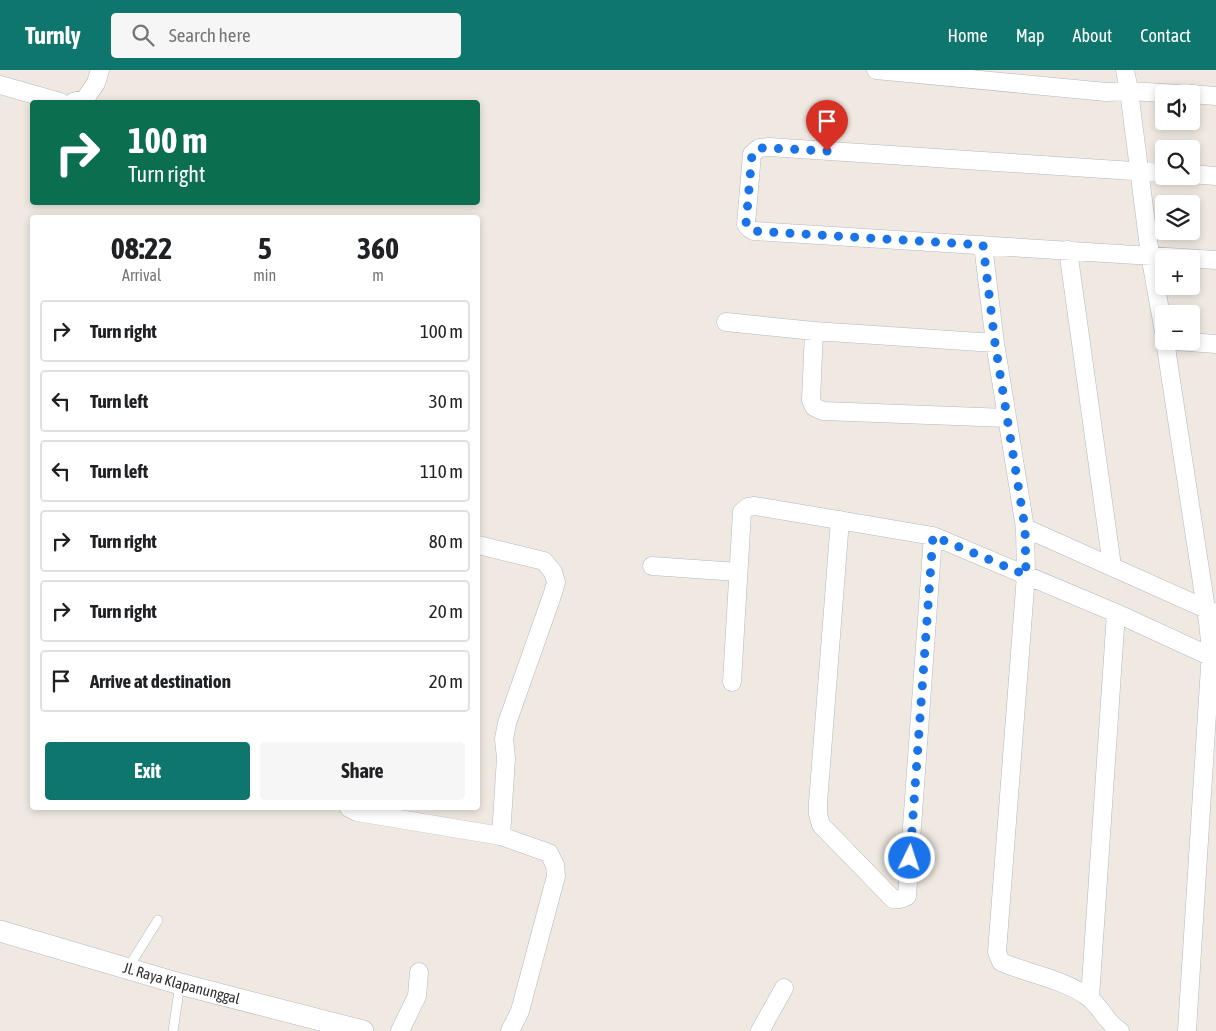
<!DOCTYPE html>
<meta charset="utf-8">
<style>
:root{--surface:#fff;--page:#f6f6f6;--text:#202124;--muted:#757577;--line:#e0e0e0;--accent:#0f766e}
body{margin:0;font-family:"Asap Condensed",sans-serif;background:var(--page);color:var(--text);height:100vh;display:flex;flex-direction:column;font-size:19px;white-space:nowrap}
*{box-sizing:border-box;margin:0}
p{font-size:16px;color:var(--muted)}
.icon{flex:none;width:28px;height:28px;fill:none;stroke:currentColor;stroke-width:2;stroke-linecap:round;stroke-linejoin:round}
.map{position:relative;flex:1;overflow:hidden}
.panel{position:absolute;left:30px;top:145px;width:450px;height:595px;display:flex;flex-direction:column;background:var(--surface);border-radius:5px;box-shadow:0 2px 8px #0003}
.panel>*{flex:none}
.hud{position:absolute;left:30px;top:30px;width:450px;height:105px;border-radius:5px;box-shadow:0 2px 8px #0003;background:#0b6e4f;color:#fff;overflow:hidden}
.controls{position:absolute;left:1155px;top:15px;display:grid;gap:10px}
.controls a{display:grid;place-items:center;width:45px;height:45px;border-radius:5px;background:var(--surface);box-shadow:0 2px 8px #0003;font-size:25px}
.pin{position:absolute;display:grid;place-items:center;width:42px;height:42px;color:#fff;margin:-51px -21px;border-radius:50% 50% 50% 0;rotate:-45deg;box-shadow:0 0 5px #0007}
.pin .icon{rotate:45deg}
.me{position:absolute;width:55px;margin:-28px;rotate:4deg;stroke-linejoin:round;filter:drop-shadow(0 0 4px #0008)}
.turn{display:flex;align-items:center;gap:18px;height:105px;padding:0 15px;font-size:22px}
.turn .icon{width:65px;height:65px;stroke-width:2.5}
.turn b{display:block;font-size:35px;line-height:42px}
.eta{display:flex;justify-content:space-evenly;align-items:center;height:85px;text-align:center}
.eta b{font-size:30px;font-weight:700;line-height:35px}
.cta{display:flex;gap:10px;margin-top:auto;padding:10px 15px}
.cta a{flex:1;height:58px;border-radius:5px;background:var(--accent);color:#fff;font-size:20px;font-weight:700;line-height:58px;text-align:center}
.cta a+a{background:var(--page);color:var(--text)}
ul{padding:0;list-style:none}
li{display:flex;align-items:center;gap:15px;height:62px;margin:0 10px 8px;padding:0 5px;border:2px solid var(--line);border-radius:5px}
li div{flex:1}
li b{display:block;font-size:19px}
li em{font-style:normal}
header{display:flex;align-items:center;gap:30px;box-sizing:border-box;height:70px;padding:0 25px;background:var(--accent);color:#fff}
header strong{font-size:24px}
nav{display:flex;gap:28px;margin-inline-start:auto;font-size:18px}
.search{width:350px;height:45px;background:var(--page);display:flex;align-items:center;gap:12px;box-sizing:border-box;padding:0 18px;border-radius:5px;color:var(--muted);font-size:19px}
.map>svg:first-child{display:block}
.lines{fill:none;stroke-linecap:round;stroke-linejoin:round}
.service-casing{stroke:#b4b7c1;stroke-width:10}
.minor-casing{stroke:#b4b7c1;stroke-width:19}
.tertiary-casing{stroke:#b4b7c1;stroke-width:22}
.service{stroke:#fff;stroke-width:9}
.minor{stroke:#fff;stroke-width:18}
.tertiary{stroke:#fff;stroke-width:21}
.route{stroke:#1a73e8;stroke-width:9;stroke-dasharray:0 16.2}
.labels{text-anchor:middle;stroke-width:4.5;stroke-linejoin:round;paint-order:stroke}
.street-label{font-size:15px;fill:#2e2e2e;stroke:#fff}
</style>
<header>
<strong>Turnly</strong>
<div class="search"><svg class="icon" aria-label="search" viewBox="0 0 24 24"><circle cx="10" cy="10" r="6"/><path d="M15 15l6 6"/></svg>Search here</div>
<nav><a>Home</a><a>Map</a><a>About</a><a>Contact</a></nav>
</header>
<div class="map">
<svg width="1216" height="961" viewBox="0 0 1216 961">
<rect width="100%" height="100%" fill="#efe9e1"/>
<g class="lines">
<defs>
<path id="service" d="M128 898 158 850
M173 961 180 914"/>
<path id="minor" d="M876 0 1106 22 1129 21 1179 24
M1125 0 1129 21 1150 185 1164 262
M0 15 60 32
M1191 24 1216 26
M73 32 85 29 96 13 100 0
M1164 103 769 77 759 78 752 84 746 154 749 158 754 161 1216 190
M1191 104 1216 106
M983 175 995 273 1025 458 1026 505 997 882 1001 892C1029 904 1063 909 1088 927 1101 936 1106 953 1120 961
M1068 180 1112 496
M726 252 814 261 995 273
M814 261 811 330 814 337 823 341 1007 348
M1165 271 1208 552 1211 581 1187 961
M1175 271 1216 274
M840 450 818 733V744L821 755 893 829C899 830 902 829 907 826L933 466
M1025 458 1213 542
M478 475 544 491 553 502 556 512 553 523 507 653 504 669 506 688 501 766 549 783 555 795 556 806 520 941 510 961
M652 496 738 502
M732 612 742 442 748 437 755 436 933 466 1116 543 1216 589
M349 738 357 742 501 766
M1090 928 1116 543
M400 961 417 926 419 902
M760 961 784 918"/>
<g id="tertiary">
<path id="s1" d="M0 861 180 914 363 961"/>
</g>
</defs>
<use href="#service" class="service-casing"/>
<use href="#minor" class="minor-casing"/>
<use href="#tertiary" class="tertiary-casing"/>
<use href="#service" class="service"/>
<use href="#minor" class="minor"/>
<use href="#tertiary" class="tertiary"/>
</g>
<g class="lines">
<path class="route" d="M827 81 769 78H759L752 84 746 154 749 158 754 161 983 175 995 273 1025 458 1026 505 933 466 910 788"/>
</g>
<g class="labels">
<g class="street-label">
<text dy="5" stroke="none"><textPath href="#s1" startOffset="189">Jl. Raya Klapanunggal</textPath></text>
</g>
</g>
</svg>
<div class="controls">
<a><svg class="icon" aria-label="sound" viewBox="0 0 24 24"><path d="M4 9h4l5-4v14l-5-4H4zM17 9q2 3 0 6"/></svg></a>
<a><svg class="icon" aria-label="search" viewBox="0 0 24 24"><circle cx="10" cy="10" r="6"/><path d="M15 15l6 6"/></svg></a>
<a><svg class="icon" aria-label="layers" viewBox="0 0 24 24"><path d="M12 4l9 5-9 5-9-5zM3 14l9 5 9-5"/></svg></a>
<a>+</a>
<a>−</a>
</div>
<div class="pin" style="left:827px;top:81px;background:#d93025"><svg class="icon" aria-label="arrive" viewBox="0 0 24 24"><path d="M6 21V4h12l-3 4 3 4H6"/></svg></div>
<svg class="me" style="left:910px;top:788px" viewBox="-20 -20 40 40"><circle r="17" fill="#1a73e8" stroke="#fff" stroke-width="3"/><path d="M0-11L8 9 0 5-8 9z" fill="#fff"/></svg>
<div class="hud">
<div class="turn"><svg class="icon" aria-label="right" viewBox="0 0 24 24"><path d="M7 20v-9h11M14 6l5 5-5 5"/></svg><div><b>100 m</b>Turn right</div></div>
</div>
<section class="panel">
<div class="eta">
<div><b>08:22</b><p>Arrival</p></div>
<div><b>5</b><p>min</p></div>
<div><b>360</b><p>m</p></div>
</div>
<ul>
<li><svg class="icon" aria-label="right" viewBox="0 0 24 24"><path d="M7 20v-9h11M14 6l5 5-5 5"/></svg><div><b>Turn right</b></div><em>100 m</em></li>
<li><svg class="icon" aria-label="left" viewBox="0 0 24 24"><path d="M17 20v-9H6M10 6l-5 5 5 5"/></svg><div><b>Turn left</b></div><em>30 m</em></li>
<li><svg class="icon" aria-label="left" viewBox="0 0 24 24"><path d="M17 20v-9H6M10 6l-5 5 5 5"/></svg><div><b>Turn left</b></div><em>110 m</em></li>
<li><svg class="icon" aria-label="right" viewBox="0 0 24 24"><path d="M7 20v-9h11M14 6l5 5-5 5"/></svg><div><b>Turn right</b></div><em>80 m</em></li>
<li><svg class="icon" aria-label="right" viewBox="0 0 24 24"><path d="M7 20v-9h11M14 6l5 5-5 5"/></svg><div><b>Turn right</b></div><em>20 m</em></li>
<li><svg class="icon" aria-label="arrive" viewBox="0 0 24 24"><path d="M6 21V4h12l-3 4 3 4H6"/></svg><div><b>Arrive at destination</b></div><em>20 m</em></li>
</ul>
<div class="cta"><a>Exit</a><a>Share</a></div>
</section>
</div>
